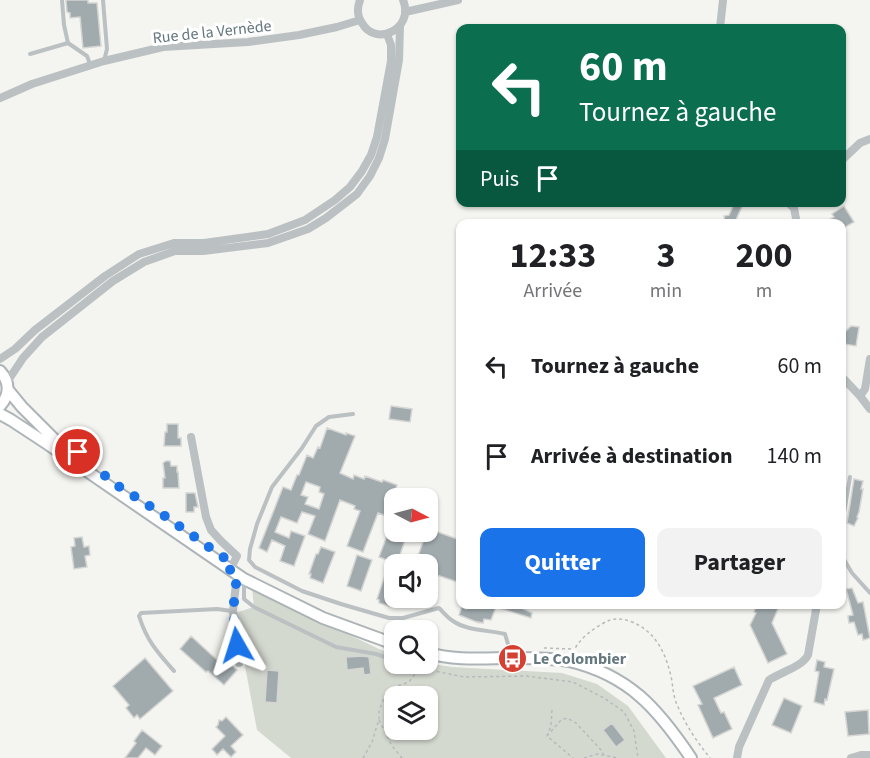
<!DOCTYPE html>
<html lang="fr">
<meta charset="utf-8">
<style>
:root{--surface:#fff;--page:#f2f2f2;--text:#202124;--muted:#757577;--accent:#1a73e8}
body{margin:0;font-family:"Source Sans 3",sans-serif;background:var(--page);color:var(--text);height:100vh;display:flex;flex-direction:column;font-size:22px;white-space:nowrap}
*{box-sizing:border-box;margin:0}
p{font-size:20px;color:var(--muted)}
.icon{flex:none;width:33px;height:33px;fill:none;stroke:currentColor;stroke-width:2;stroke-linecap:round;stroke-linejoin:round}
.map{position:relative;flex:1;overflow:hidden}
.panel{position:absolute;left:456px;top:219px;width:390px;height:390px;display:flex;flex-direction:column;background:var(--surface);border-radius:12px;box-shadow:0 2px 4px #0004}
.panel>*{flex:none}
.top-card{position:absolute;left:456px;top:24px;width:390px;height:183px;border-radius:12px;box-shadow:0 2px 4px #0004;background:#0b6e4f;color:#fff;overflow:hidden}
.needle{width:39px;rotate:96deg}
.fabs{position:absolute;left:384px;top:488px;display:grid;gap:12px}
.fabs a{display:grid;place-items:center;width:54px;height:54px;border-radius:12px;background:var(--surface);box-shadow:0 2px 4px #0004;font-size:30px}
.pin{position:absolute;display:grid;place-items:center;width:51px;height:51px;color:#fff;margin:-26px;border:3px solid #fff;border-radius:50%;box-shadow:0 2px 6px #0007}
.me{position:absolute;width:66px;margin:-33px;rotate:354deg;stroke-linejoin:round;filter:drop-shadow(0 0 4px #0008)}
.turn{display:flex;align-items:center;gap:21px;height:126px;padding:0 24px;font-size:27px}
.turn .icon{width:78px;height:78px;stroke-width:2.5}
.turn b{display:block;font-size:42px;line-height:51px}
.then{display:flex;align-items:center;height:57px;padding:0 24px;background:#0003;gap:12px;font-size:22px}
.eta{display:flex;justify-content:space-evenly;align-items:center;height:102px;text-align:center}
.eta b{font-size:36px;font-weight:700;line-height:42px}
.action{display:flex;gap:12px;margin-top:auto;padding:12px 24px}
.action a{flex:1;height:69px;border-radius:12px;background:var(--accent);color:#fff;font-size:24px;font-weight:700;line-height:69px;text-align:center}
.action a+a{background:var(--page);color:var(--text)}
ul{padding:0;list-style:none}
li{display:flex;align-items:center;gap:18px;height:90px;padding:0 24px}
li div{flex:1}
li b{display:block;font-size:22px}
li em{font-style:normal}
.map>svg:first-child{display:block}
.green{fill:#d4d9d0;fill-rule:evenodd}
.building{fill:#a1abae;stroke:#d5d5d3;stroke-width:1.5;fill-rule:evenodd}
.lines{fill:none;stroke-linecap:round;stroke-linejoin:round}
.secondary-casing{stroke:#adb4b7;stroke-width:14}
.path{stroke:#b7babc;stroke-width:1.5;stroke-dasharray:3 3;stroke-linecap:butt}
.service{stroke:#bbc0c2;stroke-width:4}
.minor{stroke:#bbc0c2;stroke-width:8}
.secondary{stroke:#fff;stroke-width:10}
.route{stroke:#1a73e8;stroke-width:10;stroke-dasharray:0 18}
.labels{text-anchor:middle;stroke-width:6;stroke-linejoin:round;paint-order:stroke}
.street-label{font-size:16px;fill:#65777f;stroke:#fff}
.poi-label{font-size:16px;font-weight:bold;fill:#65777f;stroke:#fff;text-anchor:start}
</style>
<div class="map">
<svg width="870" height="758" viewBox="0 0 870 758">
<rect width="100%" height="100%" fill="#f4f4f0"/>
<path class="green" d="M252 588 379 649 394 655V663H426L452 667 562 673 597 684 628 706 666 758H291L257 730 235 613 254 607ZM394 696H428V729H394Z"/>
<path class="building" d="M66 0H88V3H97L101 46 83 48 80 17 70 18V13L67 12Z
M735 202H744L735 222 725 224 724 216 729 215Z
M844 206 854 222 842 229V224H833L830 219 834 217 832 214Z
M851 326 859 327 856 346 844 344 845 340 842 337 843 334Z
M391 406 412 409 410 422 389 419Z
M167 424H178V438H181V446H164L165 432H167Z
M327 428 346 435V433L355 436 340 473 353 479 354 475 364 479 365 476 382 482 383 480 397 485 386 516 378 513 363 552 347 546 360 511 354 509 355 506 340 500 325 541 308 534 315 516 302 512 297 523 281 517 275 532 289 538 291 531 305 536 294 566 280 561 285 546 272 540 267 552 259 548 283 487 291 490 297 475H299L307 455 313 458 318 447 320 448ZM306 482 320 487 319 492 324 494 319 509 305 504 308 497 301 495Z
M166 461H170L171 466H177V472H178L179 488H163V478H165L163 463Z
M854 479 863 481 861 489H863L859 512 857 517 858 518 854 526 847 523Z
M186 493H195L198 507H194V512H186Z
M392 529 394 531H408L397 564 394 563V601L392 607 379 603V600L377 599 384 578 387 579 392 562 379 557 388 533H390Z
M427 531 434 533 435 531 460 540V583L428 572V564H415Z
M82 537 84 547 89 546 90 555 85 556 87 567 74 569 71 547 75 546 74 538Z
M321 547 335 552 323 583 310 578 311 574H309L316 554H318Z
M357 555 372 560 361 591 347 586Z
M852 588 858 603 863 602 870 638 863 640 862 634 858 635 854 622 849 623 848 616 853 615 846 589Z
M467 604H513L532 613 531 618 496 607 491 620 484 619 483 623 478 622 479 623 459 615 462 606 466 609Z
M757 604H780L772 623 787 654 768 663 750 625 756 613 754 612Z
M191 636 217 660 221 655 237 670 224 685 208 671 206 672 180 649Z
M363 656 369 657 371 674 364 675 363 668 347 670 346 657Z
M145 658 173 691 140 719 137 715 134 718 126 708 129 705 113 686Z
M817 660 825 662 824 667 834 669 827 700 825 699 824 705 814 702 819 672 815 671Z
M734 667 742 685 714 698 721 713 724 712 732 729 713 738 698 705 702 704 693 686Z
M267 670 279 671 277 703 265 702Z
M784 698 802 706 791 733 772 725Z
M868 710 869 734 848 736 845 712Z
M226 717 243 735 231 746 236 752 231 757 223 749 217 755 212 749 225 736 216 727 218 725 219 720 222 721Z
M612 723 625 740 616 747 603 730Z
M142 730 162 746 155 755 146 748 138 758H125L136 743 134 741Z"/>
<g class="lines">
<defs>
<path id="secondary" d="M0 371C10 382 10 395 0 406
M8 390 22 407 65 450
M0 414 11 420 46 443 244 579 323 618 394 644
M428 653C456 661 485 658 514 658 532 658 551 658 569 661 629 675 658 709 691 758"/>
</defs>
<use href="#secondary" class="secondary-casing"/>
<path class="path" d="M544 648 572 649
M573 653C577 641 591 630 602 624 613 617 621 618 632 622 657 632 667 656 672 681 673 690 674 699 678 707 686 726 698 743 710 758
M425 669 464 677 526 676 573 682 604 698 624 712 634 731 638 758
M552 710 551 726 547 736 573 758
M379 720 392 746 402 758
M547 736 561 720 567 718 576 723 603 752V758
M363 758 372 742 379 719V711L385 695 392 688 409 682 415 674
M584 758 597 754 618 758"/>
<path class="service" d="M103 0 107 49 104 61
M68 43 87 56 90 64
M30 54 68 43 64 25 62 0
M353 414 329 417 316 426 302 448 272 487 257 524 250 549 249 560 255 567 302 591 341 604 389 618H403L439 608C444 613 448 618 453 621 467 631 489 630 505 634L508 644V657
M842 525 850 477
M842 556 852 573 870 593
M244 581V599L254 607 336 647 376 654 394 660
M405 663 419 667
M174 671C157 652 147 641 139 616L141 613 217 609 232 611"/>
<path class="minor" d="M360 0C357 8 357 16 362 23 376 48 415 28 403 0
M405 12 458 0
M720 28 723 0
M0 98 32 84 104 61 163 47 248 42 299 35 337 27 360 20
M842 160 860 143 870 139
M787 202 794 208 797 224
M0 359 15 349 35 330 105 276 139 254 174 243H204L268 234 305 220 335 200 350 187 362 171 371 155 377 137 391 61V45L387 34
M842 377 860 396 865 389 870 359
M7 382 23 358 42 337 113 281 144 262 175 251H203L268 243 308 229 326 218 357 194 370 176 379 158 385 139 399 60 400 26
M860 396 870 409
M191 437 206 517 211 530 221 541 237 556 230 570
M237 575 233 611 239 663
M737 758 739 747 769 680C781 672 802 667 808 655L817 604
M851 758 861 755H870"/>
<use href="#secondary" class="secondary"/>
</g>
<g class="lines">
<path class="route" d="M78 452 112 482 162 514 233 564 230 570 237 575 233 611 237 645"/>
</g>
<defs>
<symbol id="bus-disc" viewBox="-11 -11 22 22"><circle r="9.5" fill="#d54030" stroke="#fff"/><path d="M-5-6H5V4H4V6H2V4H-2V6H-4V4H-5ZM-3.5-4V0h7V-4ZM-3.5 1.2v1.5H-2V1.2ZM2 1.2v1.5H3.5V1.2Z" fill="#fff"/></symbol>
</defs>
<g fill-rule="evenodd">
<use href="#bus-disc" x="496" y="642" width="33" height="33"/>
</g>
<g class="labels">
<g class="street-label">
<text transform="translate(212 31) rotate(-6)" y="6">Rue de la Vernède</text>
</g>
<g class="poi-label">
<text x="533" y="664">Le Colombier</text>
</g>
</g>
</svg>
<div class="fabs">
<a><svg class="needle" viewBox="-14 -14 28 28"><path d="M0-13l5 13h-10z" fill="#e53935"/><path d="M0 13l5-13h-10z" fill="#757577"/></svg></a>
<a><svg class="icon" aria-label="sound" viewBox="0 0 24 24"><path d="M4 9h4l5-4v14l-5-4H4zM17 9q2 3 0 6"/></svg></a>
<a><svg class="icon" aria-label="search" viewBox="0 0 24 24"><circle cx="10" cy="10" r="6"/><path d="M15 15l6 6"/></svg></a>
<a><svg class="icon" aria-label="layers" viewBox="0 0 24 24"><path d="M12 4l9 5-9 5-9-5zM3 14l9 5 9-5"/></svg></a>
</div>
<div class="pin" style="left:78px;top:452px;background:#d93025"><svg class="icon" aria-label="arrive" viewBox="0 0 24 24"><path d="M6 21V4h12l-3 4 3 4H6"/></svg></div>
<svg class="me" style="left:237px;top:645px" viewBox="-20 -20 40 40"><path d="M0-17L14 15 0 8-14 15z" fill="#1a73e8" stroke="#fff" stroke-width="4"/></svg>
<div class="top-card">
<div class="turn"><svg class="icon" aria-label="left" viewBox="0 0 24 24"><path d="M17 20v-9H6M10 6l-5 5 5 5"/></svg><div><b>60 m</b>Tournez à gauche</div></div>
<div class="then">Puis<svg class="icon" aria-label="arrive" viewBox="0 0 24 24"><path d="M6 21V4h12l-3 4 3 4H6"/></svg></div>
</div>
<section class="panel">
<div class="eta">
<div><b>12:33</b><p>Arrivée</p></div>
<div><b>3</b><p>min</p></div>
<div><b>200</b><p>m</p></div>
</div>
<ul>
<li><svg class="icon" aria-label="left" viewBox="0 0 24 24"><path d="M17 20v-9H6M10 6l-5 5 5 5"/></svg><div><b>Tournez à gauche</b></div><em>60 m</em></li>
<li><svg class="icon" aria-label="arrive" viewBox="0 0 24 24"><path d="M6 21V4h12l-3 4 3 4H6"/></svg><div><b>Arrivée à destination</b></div><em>140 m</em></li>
</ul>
<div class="action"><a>Quitter</a><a>Partager</a></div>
</section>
</div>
